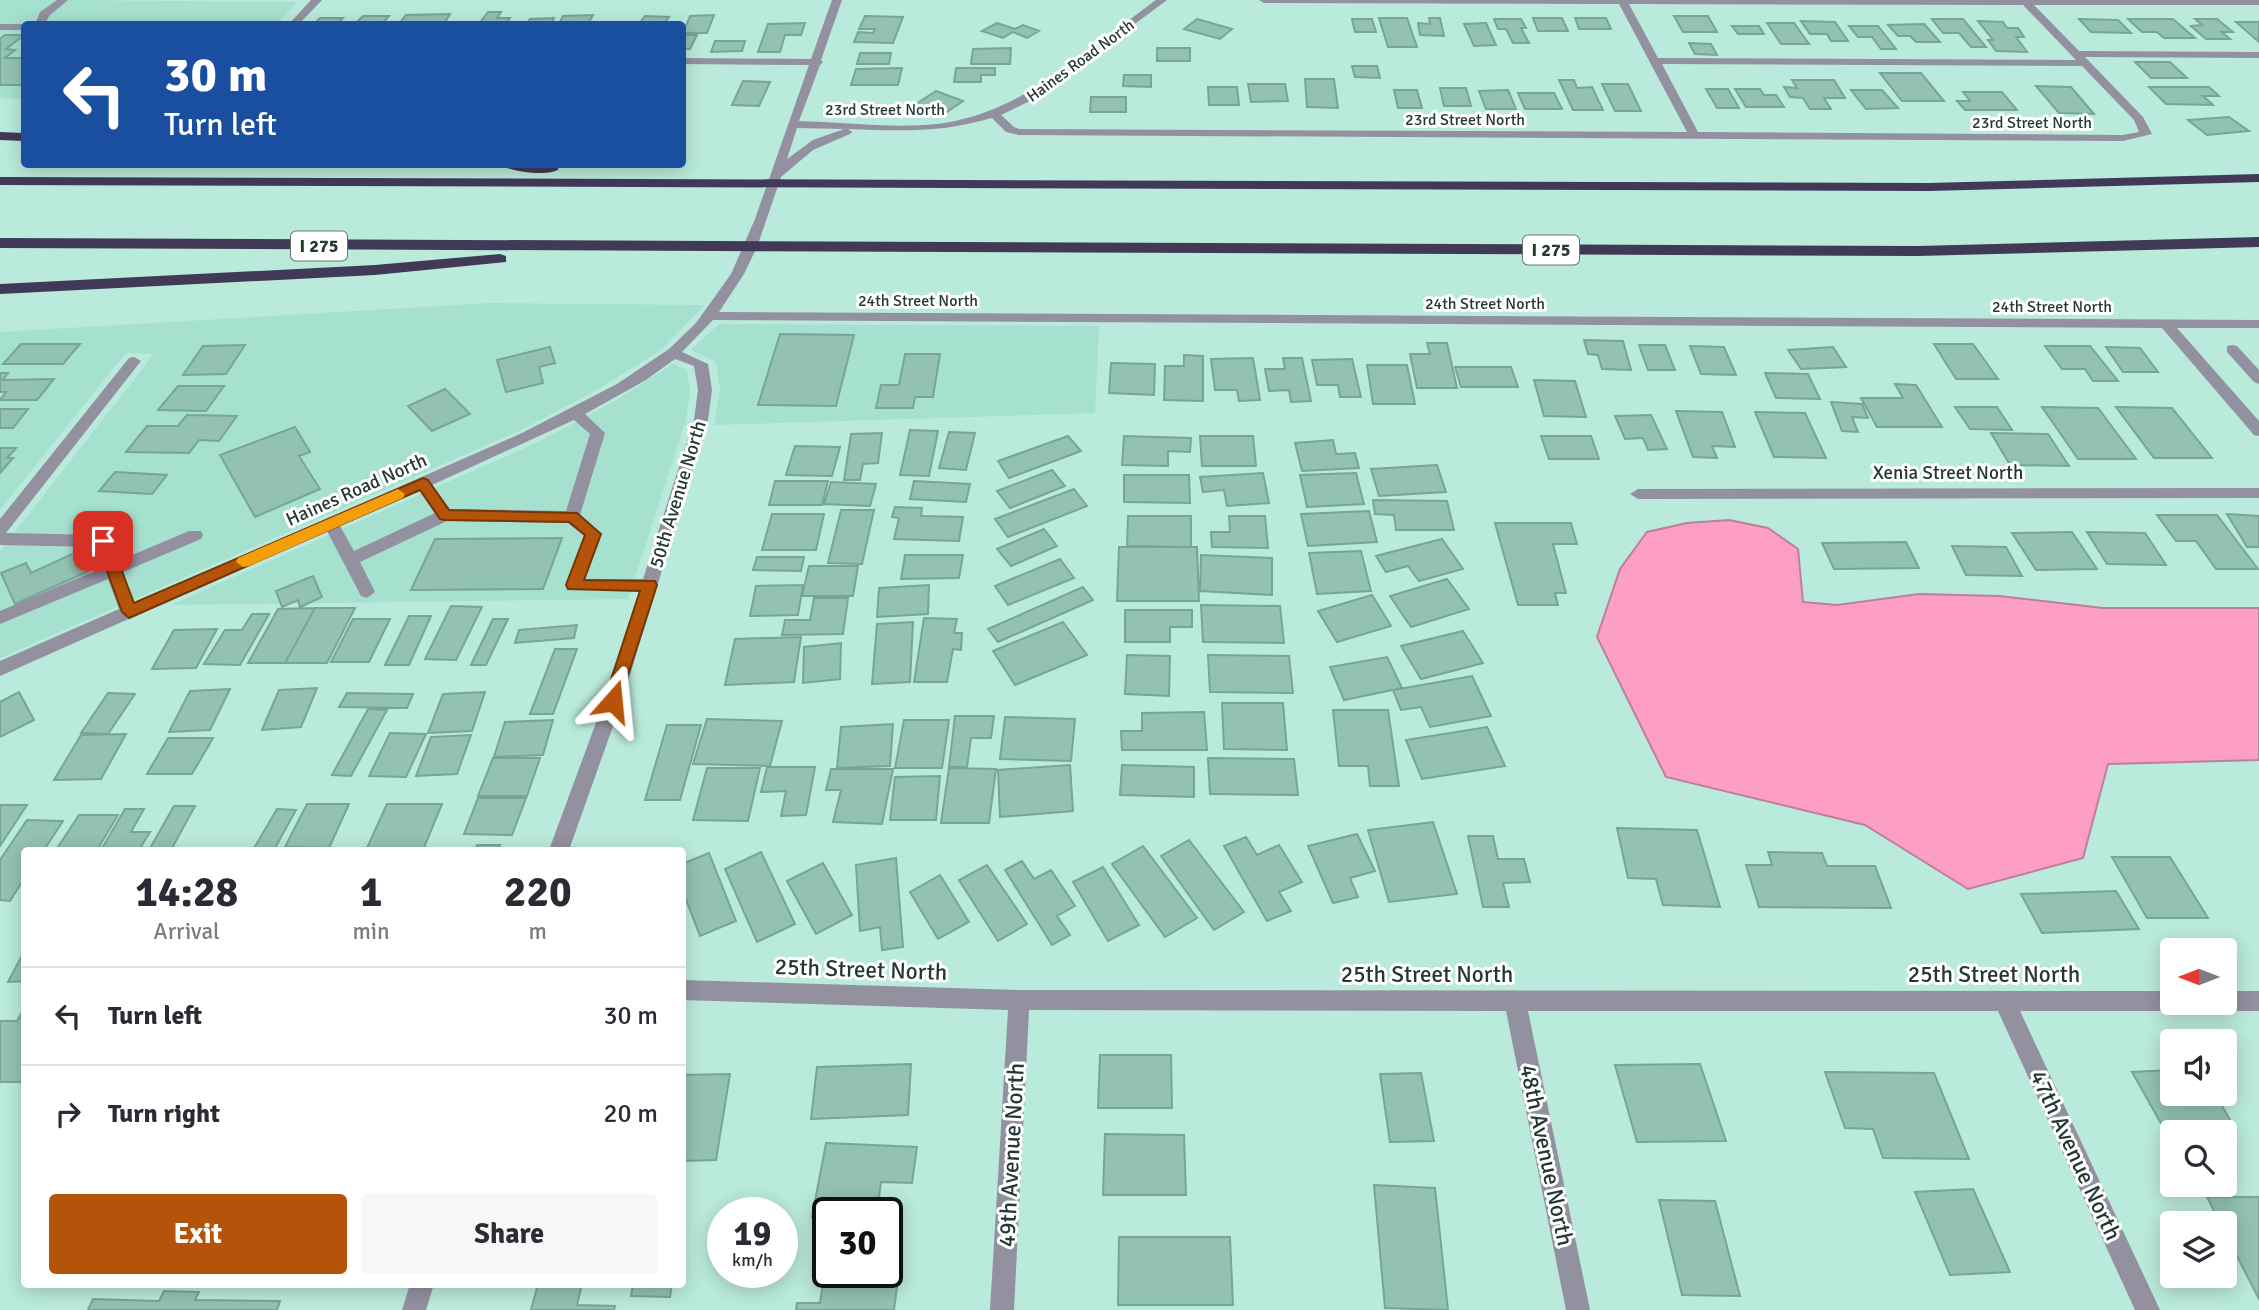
<!DOCTYPE html>
<style>
:root{--surface:#fff;--page:#f7f7f7;--text:#2b2b33;--muted:#7c7c81;--line:#e1e1e2;--accent:#b45309}
body{margin:0;font-family:Signika,sans-serif;background:var(--page);color:var(--text);height:100vh;display:flex;flex-direction:column;font-size:26px;white-space:nowrap}
*{box-sizing:border-box;margin:0}
p{font-size:23px;color:var(--muted)}
.icon{flex:none;width:38px;height:38px;fill:none;stroke:currentColor;stroke-width:2;stroke-linecap:round;stroke-linejoin:round}
.map{position:relative;flex:1;overflow:hidden}
.side{position:absolute;left:21px;top:847px;width:665px;height:441px;display:flex;flex-direction:column;background:var(--surface);border-radius:7px;box-shadow:0 4px 18px #0003}
.side>*{flex:none}
.top-card{position:absolute;left:21px;top:21px;width:665px;height:147px;border-radius:7px;box-shadow:0 4px 18px #0003;background:#1a4fa0;color:#fff;overflow:hidden}
.needle{width:46px;rotate:270deg}
.tools{position:absolute;left:2160px;top:938px;display:grid;gap:14px}
.tools a{display:grid;place-items:center;width:77px;height:77px;border-radius:7px;background:var(--surface);box-shadow:0 4px 18px #0003;font-size:35px}
.speed{position:absolute;left:707px;top:1197px;display:flex;gap:14px;font-size:35px;font-weight:700;text-align:center}
.speed>*{display:grid;place-content:center;width:91px;height:91px;border-radius:50%;background:var(--surface);box-shadow:0 4px 18px #0003;line-height:1}
.speed small{font-size:18px;font-weight:400}
.speed .limit{border:4px solid #111;border-radius:10px;background:#fff;color:#111}
.pin{position:absolute;display:grid;place-items:center;width:60px;height:60px;color:#fff;margin:-30px;border-radius:14px;box-shadow:0 4px 10px #0006}
.me{position:absolute;width:77px;margin:-38px;rotate:18deg;stroke-linejoin:round;filter:drop-shadow(0 0 5px #0008)}
.turn{display:flex;align-items:center;gap:24px;height:147px;padding:0 28px;font-size:32px}
.turn .icon{width:91px;height:91px;stroke-width:2.5}
.turn b{display:block;font-size:49px;line-height:60px}
.eta{display:flex;justify-content:space-evenly;align-items:center;height:119px;text-align:center}
.eta b{font-size:42px;font-weight:700;line-height:49px}
.action{display:flex;gap:14px;margin-top:auto;padding:14px 28px}
.action a{flex:1;height:80px;border-radius:7px;background:var(--accent);color:#fff;font-size:28px;font-weight:700;line-height:80px;text-align:center}
.action a+a{background:var(--page);color:var(--text)}
ul{padding:0;list-style:none}
li{display:flex;align-items:center;gap:21px;height:98px;padding:0 28px;border-top:2px solid var(--line)}
li div{flex:1}
li b{display:block;font-size:26px}
li em{font-style:normal}
.map>svg:first-child{display:block}
.built{fill:#a6e0cf}
.water{fill:#fd9fc4;stroke:#bc8098;stroke-width:2}
.building{fill:#93c2b4;stroke:#77a598;stroke-width:2}
.lines{fill:none;stroke-linecap:round;stroke-linejoin:round}
.minor{fill:#9390a0;fill-rule:evenodd}
.highway{fill:#413958;fill-rule:evenodd}
.route{fill:#b45309;stroke:#753606;stroke-width:2}
.slow{fill:#f59e0b}
.labels{text-anchor:middle;stroke-width:6;stroke-linejoin:round;paint-order:stroke}
.far-street-label{font-size:16px;fill:#253833;stroke:#fefffe}
.shield{fill:#fefffe;stroke:#667470;stroke-width:2}
.shield-label{font-size:18px;font-weight:bold;fill:#253833}
.street-label{font-size:19px;fill:#253833;stroke:#fefffe}
.near-street-label{font-size:23px;fill:#253833;stroke:#fefffe}
</style>
<div class="map">
<svg width="2259" height="1310" viewBox="0 0 2259 1310">
<rect width="100%" height="100%" fill="#baeadb"/>
<path class="built" d="M0 0H64L298 2 276 24H24V99L0 98Z
M491 303 705 305 661 350 597 390 519 431 0 658V551L154 354 126 353 0 510V332Z
M719 324 1099 326 1095 413 714 425 720 389 716 362 691 350Z
M673 364 687 370 690 391 686 420 628 599 171 605 536 443 615 401Z"/>
<path class="water" d="M1729 520 1768 528 1798 549 1803 602 1837 605 1919 594 1999 596 2103 608H2259V760L2108 764 2083 858 1968 889 1865 825 1666 777 1597 637 1620 569 1647 532 1687 523Z"/>
<path class="building" d="M488 12H501L497 18H510L506 24H479Z
M450 14 444 24H399L406 15Z
M593 15 588 24H559L563 16Z
M714 15 707 33H683L690 16Z
M363 16H389L382 24H355Z
M645 16 669 17 664 24H639Z
M865 16 903 17 893 43 854 42 858 32 873 33 875 29H859Z
M1674 16H1708L1717 32H1683Z
M320 18H343L338 24H314Z
M554 18 551 24H527L530 19Z
M1379 18H1407L1417 47H1388Z
M1429 18H1440L1444 36 1420 35 1418 23 1430 24Z
M1533 18H1562L1568 31H1538Z
M1575 18H1606L1611 29H1579Z
M1197 19 1232 29 1220 39 1184 29Z
M1352 19H1372L1376 32H1355Z
M1494 19H1521L1526 28H1521L1529 43H1513L1506 29H1498Z
M1932 19H1963L1986 47H1971L1959 33H1943Z
M2079 19 2118 20 2131 33 2091 32Z
M2128 19H2173L2195 38H2164L2157 32H2142Z
M2195 19H2217L2233 32H2222L2230 39H2206L2191 26 2202 25Z
M1801 21 1835 22 1848 41H1831L1827 34H1810Z
M1978 21 2003 22 2007 28H2018L2024 37H2016L2027 52 1996 51 1988 40H1993Z
M2236 22H2259V42Z
M805 23 801 35H785L780 52H758L768 24Z
M997 23 1015 29 1023 25 1039 31 1027 38 1013 32 1003 38 982 31Z
M1486 23 1496 45 1474 46 1464 24Z
M1767 23H1794L1809 44H1781Z
M1924 24 1940 42H1916L1910 36H1898L1888 25Z
M1732 26H1759L1764 34H1738Z
M1849 26H1878L1896 49H1881L1872 37H1858Z
M5 35H24L6 49 15 50 5 58H24V85H0V39Z
M682 35H697L690 49H682Z
M715 41H745L742 51 711 52Z
M1689 43 1711 44 1717 55 1695 54Z
M1011 48 1010 64H971L973 49Z
M1157 48H1190V61H1157Z
M860 53H891L889 64H857Z
M2135 62H2170L2187 78H2151Z
M1352 66H1377L1380 78 1355 77Z
M902 68 898 85H851L856 69Z
M956 68H995V75H981V82H954Z
M1880 73H1921L1944 101H1902Z
M1124 75H1151V87L1123 86Z
M1305 79H1334L1338 108 1307 107Z
M1559 80H1574L1577 88 1592 87 1603 110H1573Z
M1792 80H1834L1845 98H1824L1831 109H1810L1803 98 1790 97 1784 87 1797 88Z
M743 81 770 82 759 106 732 105Z
M1248 84H1285L1288 101 1251 102Z
M1602 84H1628L1641 111H1615Z
M2036 86 2071 87 2094 114 2059 113Z
M1208 87H1237L1239 105H1209Z
M2149 87H2209L2219 96H2203L2213 105 2166 104Z
M1440 88H1466L1471 106H1444Z
M1706 89H1728L1739 108H1717Z
M1735 89H1760L1764 95H1776L1784 107H1746Z
M1394 90H1417L1422 108H1398Z
M1508 90 1516 109H1486L1479 91Z
M1851 90H1882L1898 108 1866 109Z
M936 91 963 101 944 114 916 104Z
M1963 92H2002L2017 110H1965L1957 101H1970Z
M1518 93H1554L1562 109H1525Z
M1091 97H1126V112H1090Z
M2229 117 2249 131 2207 135 2188 120Z
M780 334 854 335 836 406 758 405Z
M1584 340 1623 341 1631 370 1602 369 1598 355 1588 354Z
M1427 343H1447L1457 388H1417L1410 354H1430Z
M21 344H80L63 364H3Z
M1934 344H1973L1998 379H1956Z
M245 345 226 374 183 375 203 346Z
M1639 345H1665L1675 370H1648Z
M1690 346 1724 347 1736 375 1701 374Z
M2045 346H2090L2118 381H2093L2085 369H2062Z
M550 347 555 363 539 367 543 383 506 392 497 360Z
M1833 347 1846 367 1801 369 1788 350Z
M2106 347 2140 348 2158 372H2123Z
M905 354H940L933 397H915L913 408H876L881 385H899Z
M1184 355 1203 356V401L1164 400 1165 366H1184Z
M1253 358 1260 400 1239 401 1237 390H1215L1211 359Z
M1283 358H1302L1311 401 1291 402 1289 390 1269 391 1265 369H1285Z
M1352 359 1361 397H1340L1338 385H1317L1312 360Z
M1111 363 1155 364 1154 395 1109 393Z
M1367 365H1407L1415 404H1373Z
M1455 367H1511L1518 387H1461Z
M0 373H8L3 380 54 379 37 400H0L6 392H0Z
M1765 373 1808 374 1820 399 1776 398Z
M1534 380 1575 381 1586 417 1544 416Z
M1895 384 1916 385 1942 427H1877L1861 398H1903Z
M178 386H224L206 411 158 410Z
M445 389 470 414 432 431 408 406Z
M1831 402 1862 404 1868 418 1852 417 1858 432 1842 431Z
M1955 407H1997L2012 430 1970 429Z
M2042 407 2098 408 2136 459H2078Z
M2116 407 2172 408 2212 458H2154Z
M0 409H28L13 428H0Z
M1676 411 1722 412 1735 447 1712 446 1717 458 1693 457Z
M1755 412 1805 413 1826 458 1774 457Z
M187 415 237 416 219 441 199 440 189 453 126 452 147 426H178Z
M1651 415 1667 449 1648 450 1643 438 1625 439 1615 416Z
M295 427 310 452 299 456 320 489 255 517 220 455Z
M910 430 938 431 929 476 900 475Z
M949 432 975 433 966 470 939 468Z
M882 433 878 463 863 464 860 480H844L851 434Z
M1991 433 2048 434 2069 466 2010 465Z
M1068 436 1081 451 1009 478 998 461Z
M1124 436 1191 438 1190 452 1168 451V466L1122 465Z
M1200 436H1253L1256 466H1202Z
M1541 436H1591L1599 459H1549Z
M1333 440 1336 454 1355 453 1359 468 1302 471 1295 443Z
M795 446 840 447 832 476 786 475Z
M0 448H16L7 458H13L0 473Z
M1437 465 1446 492 1379 496 1371 469Z
M1052 470 1065 486 1010 508 997 491Z
M115 472 167 475 152 494 99 491Z
M1263 473 1269 503 1227 506 1224 490 1203 492 1200 477Z
M1356 473 1364 504 1307 507 1300 475Z
M1124 475H1189L1190 503 1124 502Z
M775 481H828L822 505H769Z
M914 481 970 484 966 502 910 499Z
M831 482 876 484 870 506 824 504Z
M1074 489 1087 506 1008 537 995 519Z
M1373 500 1447 501 1454 530H1396L1394 515 1375 514Z
M895 507 922 508 921 516 963 517 959 541 894 539 899 518 892 517Z
M841 510H874L862 564 828 563Z
M1369 511 1377 542 1308 546 1301 514Z
M772 514H824L816 550H762Z
M2227 514 2259 516V547H2247Z
M2157 515H2217L2258 569H2216L2196 541H2176Z
M1128 516H1191V547L1127 546Z
M1229 516H1265L1268 548 1212 547 1211 532H1230Z
M1495 523H1571L1577 544H1553L1566 593H1555L1558 605H1518Z
M1044 529 1057 546 1011 566 997 549Z
M2072 532 2097 569 2036 570 2012 533Z
M2087 532 2145 533 2166 565 2107 564Z
M562 538 543 589 411 590 435 539Z
M1442 539 1463 569 1419 581 1408 566 1386 572 1376 556Z
M1906 542 1919 568 1834 569 1822 543Z
M1952 546 2006 547 2022 576 1966 575Z
M1119 547H1197L1199 601H1117Z
M79 551 89 571 15 604 1 573 26 563 31 573Z
M1361 551 1371 591 1317 594 1309 553Z
M905 555H963L959 578 901 579Z
M1201 555 1272 558V595L1200 591Z
M757 557H804L801 571 753 570Z
M1060 559 1074 578 1008 605 995 586Z
M809 566H858L853 596H802Z
M313 576 322 597 300 607 298 600 282 607 276 591Z
M1447 579 1469 609 1411 627 1390 596Z
M803 585 798 615 750 616 756 586Z
M929 585 928 614 877 617 879 588Z
M1083 587 1093 600 998 642 988 629Z
M1372 595 1391 626 1337 642 1318 611Z
M814 598H848L843 634 782 635 785 620H810Z
M1201 605 1280 606 1284 643 1203 642Z
M451 606 482 607 456 660 425 659Z
M315 608H355L327 663H285Z
M315 608 285 663H248L278 609Z
M1125 610H1192V627H1170V642H1125Z
M252 614H269L240 665 204 664 225 630H242Z
M409 616H431L409 665H385Z
M924 618 957 619 954 633H962L961 650 953 649 947 682H914Z
M353 619H390L369 662H331Z
M493 619H508L486 665H471Z
M913 622 910 682 872 684 877 624Z
M1063 622 1087 655 1015 685 993 651Z
M577 625 574 638 515 643 519 630Z
M217 629 196 668 152 669 174 630Z
M1463 631 1483 663 1421 679 1401 646Z
M801 637 794 682 725 685 735 639Z
M841 643 840 679 803 683 804 647Z
M555 649H577L553 714H530Z
M1127 655 1170 656 1169 696 1125 694Z
M1208 655 1289 656 1293 693 1210 692Z
M1387 657 1402 688 1344 700 1330 667Z
M1472 676 1491 716 1430 727 1421 707 1401 710 1393 690Z
M317 688 301 727 262 730 279 690Z
M230 689 210 730 169 732 190 691Z
M19 692 34 720 0 737V702Z
M485 692 472 731 428 733 443 694Z
M108 693 135 694 108 734 81 733Z
M347 693 413 694 407 708 339 707Z
M1222 703H1283L1287 750 1224 749Z
M368 709 387 710 351 776 332 775Z
M1333 710H1388L1399 786H1370L1368 766H1339Z
M1204 712 1207 750H1122L1121 731H1142V713Z
M955 716H994L991 738H971L967 767H949Z
M1005 717 1075 719 1071 761 1000 759Z
M707 719 782 721 770 766 693 764Z
M553 720 543 755 494 757 505 722Z
M904 720H949L942 768H895Z
M893 724 890 766 837 768 841 727Z
M667 725H701L680 800H645Z
M1487 727 1505 766 1422 779 1406 740Z
M390 733 426 734 406 777 369 776Z
M126 734 101 779 54 780 81 735Z
M471 735 457 774 416 776 431 737Z
M168 738H213L192 774H147Z
M493 758H540L527 796H478Z
M1208 758 1294 759 1298 795 1210 794Z
M1070 765 1073 811 1000 817 998 770Z
M1122 765 1194 767V797L1120 795Z
M767 767H815L806 815 781 816 786 791 761 792Z
M707 768H760L748 821 693 820Z
M949 768 996 769 989 823H941Z
M831 769H893L882 824 833 822 841 790H826Z
M940 776 936 820H890L895 777Z
M478 798H526L512 835 464 834Z
M307 804H349L329 848 285 847Z
M387 804H442L423 850H366Z
M0 805H27L0 846Z
M174 806H195L171 850H149Z
M125 809H144L131 832H150L139 850H101Z
M277 809 296 810 274 850H253Z
M79 815H118L97 850H56Z
M27 820 63 821 44 850H24V879L10 901 0 900V860Z
M1433 822 1457 894 1389 902 1368 830Z
M1617 828 1697 830 1720 907 1663 905 1656 879 1628 878Z
M1357 834 1375 871 1350 878 1358 897 1333 903 1308 846Z
M1468 836H1493L1498 859H1524L1530 882 1503 883 1509 907H1483Z
M1246 837 1257 855 1279 845 1302 882 1279 892 1291 911 1267 921 1224 846Z
M1189 840 1244 912 1214 930 1161 856Z
M477 845H500L498 850H475Z
M1143 846 1197 918 1165 937 1112 864Z
M761 852 795 924 757 942 725 869Z
M1768 852 1822 853 1827 866H1875L1891 908 1759 907 1746 865H1772Z
M709 853 736 921 700 936 682 889V864Z
M2112 857H2170L2208 918H2147Z
M896 858 903 947 882 950 880 927 860 931 856 865Z
M1022 861 1034 879 1051 870 1075 906 1057 916 1070 935 1052 945 1005 870Z
M823 863 852 915 816 934 787 881Z
M987 865 1027 924 998 941 959 880Z
M1103 867 1139 925 1108 941 1073 882Z
M940 875 969 922 938 939 910 892Z
M2116 891 2139 929 2042 933 2021 894Z
M24 952V981L8 982Z
M24 1009V1082H0V1021H17Z
M1100 1055H1171L1172 1108H1098Z
M911 1064 908 1115 811 1119 817 1067Z
M1700 1064 1726 1141 1637 1142 1615 1065Z
M2172 1070V1094H2215L2236 1130 2172 1132V1143L2132 1072Z
M1825 1072 1934 1073 1969 1159 1883 1158 1873 1129 1845 1128Z
M1421 1073 1434 1141 1390 1142 1380 1074Z
M730 1074 716 1160 682 1161V1075Z
M1105 1134 1184 1135 1186 1195H1103Z
M826 1143 917 1147 912 1183 881 1182 877 1213H828V1217H812Z
M1374 1185 1435 1188 1448 1310 1385 1308Z
M1973 1189 2010 1272 1950 1275 1915 1192Z
M2207 1197H2259V1299L2224 1231V1223H2220Z
M1659 1200 1715 1201 1740 1296 1682 1295Z
M1119 1237H1230L1233 1305H1118Z
M827 1256 828 1272H887V1256H901L894 1310H796L797 1303H820Z
M538 1284H582L577 1305 615 1306 614 1310H531Z
M633 1284H672L670 1297 631 1296Z
M164 1291 199 1292 195 1300 280 1301 277 1310H88L93 1299 159 1301Z"/>
<g class="lines">
<path class="minor" d="M57 0H68L49 16 45 24H35L40 12Z
M311 0H322L299 24H289Z
M832 0H842L821 60 823 62 820 65 799 121C846 122 910 131 955 121 1030 106 1095 44 1156 0H1167L1034 99 1001 115 1014 127 1019 129 1687 132 1619 4 1264 3 1259 0H2259V5H2034L2079 51 2259 52V58L2085 57 2143 117 2152 134 2123 141 1019 135 1006 132 992 118C940 133 902 131 848 129L852 132 850 134 813 150 781 177 757 247 744 274 719 312 2259 320V328H2177L2259 421V436L2254 435 2162 328 713 320 682 352 708 364 712 390 708 420 622 701 569 850H549L604 701 639 591 568 589 566 585 584 536 568 523 447 521 360 562 375 592 367 598 361 596 327 531 0 676V661L119 609 108 579 0 624V611L104 567 97 547 0 545V519L129 358 134 357 141 361 6 533 103 535 109 537 118 561 189 531H201L203 535 201 539 123 572 134 603 522 433 617 384 669 349 696 323 731 274 755 219 809 65 682 64V58L811 59ZM1629 4 2023 5 2076 60 1658 58ZM1662 64 2082 66 2134 120 2139 132 2123 135 1698 132ZM797 128 844 129 813 140 787 159ZM675 359 694 366 698 390 694 420 643 579H585L601 534 580 515 605 433 585 414 646 380ZM574 420 590 434 566 511 450 509 432 485ZM420 490 435 513 354 551 340 526Z
M0 24H26L24 30H0Z
M2232 345 2237 346 2259 370V384L2254 382 2227 352V346Z
M2259 488V498L1638 499 1630 494 1638 489Z
M682 980 1019 990 2172 991V1003H2182L2180 1008 2172 1011H2020L2160 1310H2135L1998 1011H1528L1590 1310H1566L1506 1011 1029 1010 1014 1310H990L1008 1010 682 1000Z
M2224 991H2259V1011H2224L2216 1008 2214 1003H2224Z
M410 1284H434L426 1310H402Z"/>
<path class="highway" d="M0 132 24 133V141L0 140Z
M499 164H550L559 169C550 177 509 172 499 164Z
M2259 174V182L1929 191 0 185V177L1929 183Z
M2259 237V247L1918 256 0 248V238L1918 246Z
M500 254 506 256V262L375 275 0 294V284L375 265Z"/>
</g>
<path class="route" d="M423 478 428 480 449 510 577 513 601 534 584 580 655 581 657 585 618 706 613 708 604 701 640 591 568 589 566 585 585 535 569 522 445 520 440 519 420 490 129 618 122 612 96 541 103 535 109 537 134 603Z"/>
<path class="slow" d="M398 489 405 494 403 498 249 566 243 567 236 562 238 558Z"/>
<g class="labels">
<g class="far-street-label">
<text transform="translate(1080 60) rotate(-36)" y="6">Haines Road North</text>
<text x="885" y="115">23rd Street North</text>
<text x="1465" y="125">23rd Street North</text>
<text x="2032" y="128">23rd Street North</text>
<text x="918" y="306">24th Street North</text>
<text x="1485" y="309">24th Street North</text>
<text x="2052" y="312">24th Street North</text>
</g>
<g class="shield">
<rect x="291" y="231.5" width="56" height="29" rx="5"/>
<rect x="1523" y="235.5" width="56" height="29" rx="5"/>
</g>
<g class="shield-label">
<text x="319" y="252">I 275</text>
<text x="1551" y="256">I 275</text>
</g>
<g class="street-label">
<text x="1948" y="479">Xenia Street North</text>
<text transform="translate(356 489) rotate(-24)" y="7">Haines Road North</text>
<text transform="translate(677 494) rotate(-73)" y="7">50th Avenue North</text>
</g>
<g class="near-street-label">
<text transform="translate(861 969) rotate(2)" y="8">25th Street North</text>
<text x="1427" y="982">25th Street North</text>
<text x="1994" y="982">25th Street North</text>
<text transform="translate(1011 1155) rotate(-87)" y="8">49th Avenue North</text>
<text transform="translate(1547 1155) rotate(78)" y="8">48th Avenue North</text>
<text transform="translate(2076 1155) rotate(65)" y="8">47th Avenue North</text>
</g>
</g>
</svg>
<div class="tools">
<a><svg class="needle" viewBox="-14 -14 28 28"><path d="M0-13l5 13h-10z" fill="#e53935"/><path d="M0 13l5-13h-10z" fill="#7c7c81"/></svg></a>
<a><svg class="icon" aria-label="sound" viewBox="0 0 24 24"><path d="M4 9h4l5-4v14l-5-4H4zM17 9q2 3 0 6"/></svg></a>
<a><svg class="icon" aria-label="search" viewBox="0 0 24 24"><circle cx="10" cy="10" r="6"/><path d="M15 15l6 6"/></svg></a>
<a><svg class="icon" aria-label="layers" viewBox="0 0 24 24"><path d="M12 4l9 5-9 5-9-5zM3 14l9 5 9-5"/></svg></a>
</div>
<div class="speed"><div>19<small>km/h</small></div><div class="limit">30</div></div>
<div class="pin" style="left:103px;top:541px;background:#d93025"><svg class="icon" aria-label="arrive" viewBox="0 0 24 24"><path d="M6 21V4h12l-3 4 3 4H6"/></svg></div>
<svg class="me" style="left:613px;top:701px" viewBox="-20 -20 40 40"><path d="M0-17L14 15 0 8-14 15z" fill="#b45309" stroke="#fff" stroke-width="4"/></svg>
<div class="top-card">
<div class="turn"><svg class="icon" aria-label="left" viewBox="0 0 24 24"><path d="M17 20v-9H6M10 6l-5 5 5 5"/></svg><div><b>30 m</b>Turn left</div></div>
</div>
<section class="side">
<div class="eta">
<div><b>14:28</b><p>Arrival</p></div>
<div><b>1</b><p>min</p></div>
<div><b>220</b><p>m</p></div>
</div>
<ul>
<li><svg class="icon" aria-label="left" viewBox="0 0 24 24"><path d="M17 20v-9H6M10 6l-5 5 5 5"/></svg><div><b>Turn left</b></div><em>30 m</em></li>
<li><svg class="icon" aria-label="right" viewBox="0 0 24 24"><path d="M7 20v-9h11M14 6l5 5-5 5"/></svg><div><b>Turn right</b></div><em>20 m</em></li>
</ul>
<div class="action"><a>Exit</a><a>Share</a></div>
</section>
</div>
